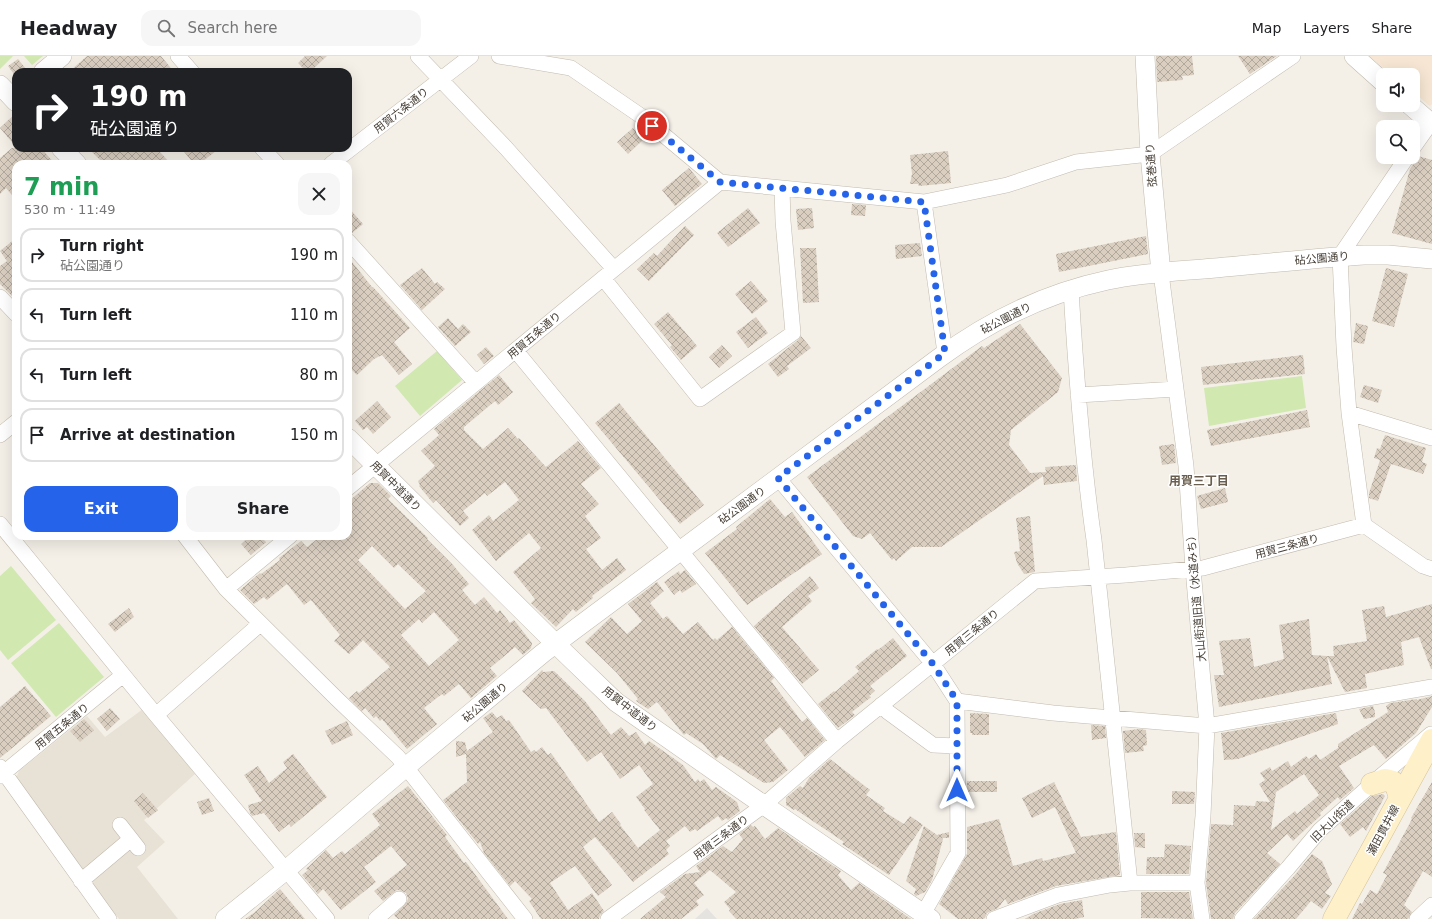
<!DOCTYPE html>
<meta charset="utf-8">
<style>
:root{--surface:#fff;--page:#f6f6f6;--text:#202124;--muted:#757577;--line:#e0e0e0;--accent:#2563eb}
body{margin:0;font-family:"DejaVu Sans","Noto Sans JP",sans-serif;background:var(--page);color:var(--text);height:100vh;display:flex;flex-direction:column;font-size:15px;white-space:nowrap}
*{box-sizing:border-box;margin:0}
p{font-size:13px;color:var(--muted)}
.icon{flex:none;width:22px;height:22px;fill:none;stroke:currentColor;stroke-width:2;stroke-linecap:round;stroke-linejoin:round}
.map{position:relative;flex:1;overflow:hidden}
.side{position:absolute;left:12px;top:104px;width:340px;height:380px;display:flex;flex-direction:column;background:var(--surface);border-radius:12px;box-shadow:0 4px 16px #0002}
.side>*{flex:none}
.banner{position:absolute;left:12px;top:12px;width:340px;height:84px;border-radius:12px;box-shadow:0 4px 16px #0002;background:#202124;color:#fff;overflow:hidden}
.buttons{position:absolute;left:1376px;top:12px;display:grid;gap:8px}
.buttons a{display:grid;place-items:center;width:44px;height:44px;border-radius:8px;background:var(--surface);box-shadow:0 4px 16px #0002;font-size:20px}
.pin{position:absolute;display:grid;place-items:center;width:34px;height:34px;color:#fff;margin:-17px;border:2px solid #fff;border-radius:50%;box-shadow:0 1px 4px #0007}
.me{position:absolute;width:44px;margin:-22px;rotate:0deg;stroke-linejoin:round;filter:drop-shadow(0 0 3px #0008)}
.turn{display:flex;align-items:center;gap:14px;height:84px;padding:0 12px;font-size:18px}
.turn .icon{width:52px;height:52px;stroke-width:2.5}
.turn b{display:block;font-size:28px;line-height:34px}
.round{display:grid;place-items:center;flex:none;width:42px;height:42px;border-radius:12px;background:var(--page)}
.overview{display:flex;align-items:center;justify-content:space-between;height:68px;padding:0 12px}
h1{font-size:24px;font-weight:700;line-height:30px;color:#1e9e55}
.button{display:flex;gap:8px;margin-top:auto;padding:8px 12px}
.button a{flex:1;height:46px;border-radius:12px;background:var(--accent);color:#fff;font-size:16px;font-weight:700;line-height:46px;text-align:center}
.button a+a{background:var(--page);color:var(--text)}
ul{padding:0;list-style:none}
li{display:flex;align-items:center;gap:12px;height:54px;margin:0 8px 6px;padding:0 4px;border:2px solid var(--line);border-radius:12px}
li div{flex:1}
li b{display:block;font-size:15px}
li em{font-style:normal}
header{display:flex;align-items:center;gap:24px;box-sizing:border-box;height:56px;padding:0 20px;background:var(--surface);border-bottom:1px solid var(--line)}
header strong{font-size:19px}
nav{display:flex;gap:22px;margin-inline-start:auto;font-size:14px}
.search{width:280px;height:36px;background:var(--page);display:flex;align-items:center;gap:10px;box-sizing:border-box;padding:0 14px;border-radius:12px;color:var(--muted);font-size:15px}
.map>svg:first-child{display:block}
.residential{fill:#e8e2d6}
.commercial{fill:#f6e6d3}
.green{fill:#d1e8b1}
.parking{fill:#e5e3e0}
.building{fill:url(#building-cross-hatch);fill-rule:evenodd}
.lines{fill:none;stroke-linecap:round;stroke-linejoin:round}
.minor-casing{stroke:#c2baae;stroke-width:16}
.tertiary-casing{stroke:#c2baae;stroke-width:20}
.secondary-casing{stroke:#d4c298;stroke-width:23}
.minor{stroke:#fff;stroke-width:15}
.tertiary{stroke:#fff;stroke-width:19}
.secondary{stroke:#fef0c8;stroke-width:22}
.route{stroke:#2563eb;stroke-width:7;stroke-dasharray:0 12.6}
.labels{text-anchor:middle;stroke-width:3;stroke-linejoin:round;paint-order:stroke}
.street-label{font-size:11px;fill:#474037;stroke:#fff}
.neighbourhood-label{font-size:12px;font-weight:bold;fill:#6a5e4e;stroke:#fff}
</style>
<header>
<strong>Headway</strong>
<div class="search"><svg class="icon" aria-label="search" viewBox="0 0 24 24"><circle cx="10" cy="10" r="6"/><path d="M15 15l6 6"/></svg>Search here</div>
<nav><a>Map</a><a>Layers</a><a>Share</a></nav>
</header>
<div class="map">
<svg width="1432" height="863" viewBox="0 0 1432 863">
<defs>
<pattern id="building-cross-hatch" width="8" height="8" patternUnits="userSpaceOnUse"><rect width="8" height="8" fill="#d9cec0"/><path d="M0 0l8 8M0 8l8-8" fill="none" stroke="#b2a99d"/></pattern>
</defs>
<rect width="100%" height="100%" fill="#f4f0e8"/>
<path class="residential" d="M143 653 195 718 144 764 165 786 137 811 178 863H119L16 722 19 715 87 660 105 681Z"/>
<path class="commercial" d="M1369 0H1432V48L1430 50 1413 36V19H1392Z"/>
<path class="green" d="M0 0H13L0 13Z
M24 0H43L32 9Z
M437 295 462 324 420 360 395 330Z
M1302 320 1306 352 1209 370 1204 332Z
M11 510 56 564 8 604 0 594V520Z
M59 567 104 621 56 661 11 607Z"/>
<path class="parking" d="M707 852 717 863H695Z"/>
<path class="building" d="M87 0H161L174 16H69Z
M305 0H327L310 16H307L298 7Z
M1156 0H1192L1194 19 1182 20 1183 24 1157 26Z
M1238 0H1277L1250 18Z
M18 3 26 13 23 16H16V21L8 10Z
M16 57V91L0 72Z
M633 72 643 84 628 98 617 86Z
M12 92H41L55 108H16V144L6 132 0 138V102Z
M88 92H156L171 108H104Z
M181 92H220L199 108H194Z
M948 95 951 127 919 130 918 128H910L912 118 910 99Z
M1418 100 1432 104V188L1392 177 1410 113Z
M689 112 702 128 675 150 662 134Z
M852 148 866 149 865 160 851 159Z
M348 151 363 168 352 177 348 176Z
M748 152 760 167 728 191 717 177Z
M812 152 814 172 798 174 796 153Z
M685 170 694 179 649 225 637 213 654 197 657 200Z
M1146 180 1148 198 1059 216 1056 198Z
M16 182V244L0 228V210L7 205 0 195Z
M920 187 922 200 896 203 895 189Z
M800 192H816L819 246 803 247Z
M348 201 372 231H373L410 272 394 286 412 308 399 319 382 299 374 303 357 319 348 310Z
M422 212 435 228 437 226 445 233 422 254 400 229Z
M1386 212 1408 218 1394 271 1372 265Z
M751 225 768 245 752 258 735 238Z
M668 256 697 290 681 304 670 291 672 289 654 268Z
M756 261 768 277 748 292 736 276Z
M448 262 458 273 463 268 471 276 455 290 438 271Z
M1356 267 1368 270 1364 288 1353 286Z
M1020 268 1062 322 1058 336 1011 374 1009 389 1030 417 1046 416 1045 411 1076 409 1077 425 1044 429 1043 420 941 491H912L896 505 894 502 892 504 870 477 862 483 853 480 807 421 982 290 984 292Z
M801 280 811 292 787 310 789 313 778 321 768 308 798 284Z
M722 289 732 300 719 312 709 301Z
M486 291 494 300 484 308 477 299Z
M1303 299 1305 318 1203 329 1201 311Z
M499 319 513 336 498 349 495 345 464 371V374L483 393 508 372 518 383 519 382 546 411 578 385 601 412 581 428 599 448 585 460 601 482 586 493 602 514 617 502 626 514 592 540 593 542 576 556 573 553 556 571 531 547 535 543 513 516 541 492 529 477 496 505 472 474 489 459 493 465 519 444 505 426 487 440 485 437 463 455 469 462 460 470 436 444 433 447 419 430 420 429 418 425 435 410 421 395 439 379 434 373Z
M1364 329 1382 334 1378 347 1360 341Z
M377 345 391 361 373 378 367 371 363 374 355 365Z
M619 347 704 449 680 468 595 367Z
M1307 354 1310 371 1211 390 1207 374Z
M1385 379 1426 392 1422 406 1427 408 1423 418 1391 408 1378 445 1369 442V437L1380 404 1374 402 1377 392 1380 393Z
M1174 388 1176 407 1162 409 1159 390Z
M370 427H378L391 440 388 443 428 482 427 483 452 508 469 528 462 534 475 549 484 541 497 557 500 554 510 567 514 564 532 587 531 592 523 599 515 591 490 612 497 620 471 642 459 628 444 640 442 638 424 652 437 668 407 693 382 663 380 665 376 660 374 662 365 652 362 655 349 642 357 635 359 637 390 611 363 584 349 598 334 585 340 579 311 544 304 549 287 528 267 544 264 541 254 548 240 534 260 517 261 518 280 504 279 502 301 485 307 491 321 480H348V446ZM372 490 394 512 398 508 404 514 426 535 405 553 358 504ZM434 556 459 584 429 610 401 579 419 563 422 567Z
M1225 432 1228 446 1201 453 1197 440Z
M770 443 785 461 792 456 822 498 747 549 705 497 737 473 736 471Z
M1030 460 1035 516 1024 518 1017 507 1014 496 1020 495 1016 462Z
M250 480H260L266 486 251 499 241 488Z
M685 514 696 528 682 537 680 534 674 539 664 526 679 515 680 518Z
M810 520 819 532 808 540 812 545 782 571 819 614 802 628 754 570Z
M657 526 664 535 650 547 663 563 667 560 683 578 698 566 713 584 715 582 717 584 732 571 774 622 771 625 802 666 807 662 825 684 805 701 780 671 764 684 788 714 773 726 764 727 720 699 716 703 703 688 686 677 684 679 657 646 648 653 636 645 638 643 617 617 585 586 611 561 627 578 642 565 628 548Z
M1432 548V613H1431L1419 581 1401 586 1404 609 1365 618 1367 632 1345 636 1327 600H1334L1333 590 1367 585 1362 554 1384 550 1386 561Z
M129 552 134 561 115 576 108 568Z
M1309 563 1312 599 1327 600 1332 628 1219 651 1214 619H1224L1219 585 1250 582 1254 611 1284 603 1279 569Z
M893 582 907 600 870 630 875 635 869 640 871 641 852 656 855 659 838 672 818 648 834 635 835 636 859 615 855 611 877 593 878 594Z
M542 614 543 616 554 615 585 645 611 679 621 671 629 680 636 676 645 689 649 685 683 709 695 726 698 723 700 726 704 723 712 734 716 731 737 746 740 755 728 764 726 762 722 765 718 760 697 775 695 773 690 776 685 770 666 785 670 790 666 794 669 798 633 826 595 781 583 791 612 829 598 840 575 810 550 827 568 854 592 837 604 855 600 859 599 863H541L529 845 532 843 515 825 510 830 484 797 480 786 478 788 443 744 467 726 466 698 456 701V685L465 686 467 695 493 676 483 662 492 656 497 662 502 659 506 665 509 664 531 696 534 694 536 696 542 691 548 699 551 697 599 766 612 756 621 768 620 769 638 792 660 774 644 754 645 753 636 741 653 728 639 709 620 723 601 696 587 706 546 652 541 653 522 635Z
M25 630 51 660 0 702V651Z
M1432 640V651L1416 677 1386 703 1374 689 1339 710 1354 732 1340 744 1338 741 1320 757 1321 759 1293 785 1287 778 1267 797 1280 808 1235 857 1233 863H1211L1206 827 1211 768 1233 769 1234 749 1255 750 1256 745 1270 746 1259 728 1265 724 1260 717 1270 711 1272 715 1288 705 1291 711 1306 700 1309 703 1316 698 1320 704 1338 692V688L1388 656 1386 650 1390 647 1417 643V644ZM1304 718 1319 739 1297 758 1295 755 1271 774 1276 736Z
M1373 650 1375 656V661L1364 663 1359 653Z
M110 652 120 663 107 675 97 663Z
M970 657 989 658V679H972V677H970Z
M1336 657 1338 668 1238 703 1224 704 1221 677Z
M84 663 94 674 80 686 70 675Z
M347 665 353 679 332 689 325 675Z
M1091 669 1105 670 1106 682 1092 684Z
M1139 673 1146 674 1147 689 1143 690 1144 695 1125 697 1123 675Z
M293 698 327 741 291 771 289 768 279 776 264 757 252 760 250 757 248 749 262 745 244 719 258 710 269 727 287 712 283 706Z
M830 703 870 734 866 739 885 752 883 755 904 768 910 760 923 769 889 819 842 788 844 786 795 753 794 754 786 749V742L800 730 803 732 809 722Z
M967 725H997V736H967Z
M1054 726 1081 781 1116 776 1120 819 1056 830 1008 848 1005 843 998 852 987 857 985 862 983 863H958L939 848 967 798V771L999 763 1013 810 1042 802 1043 805 1076 797 1055 751 1032 762 1022 742Z
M1432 726V821L1423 815 1404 849 1412 856 1408 863H1352L1360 847 1362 848 1370 834 1377 838 1387 819 1383 817 1412 763 1411 762Z
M408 730 447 779 445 781 464 807 466 806 508 863H398L394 859 407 846 408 842 406 837 402 835 397 834 383 845 374 835 407 809 391 790 364 811 376 826 341 854 323 833 318 838 302 819 308 814 306 813 326 794 333 802 342 795 345 798 380 769 372 758Z
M1172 735 1195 736 1194 748H1172Z
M143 737 158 754 148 762 134 745Z
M1383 738 1385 740 1366 775 1363 771 1350 781 1340 768 1372 740Z
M209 742 214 755 202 759 197 746Z
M751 769 753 771 755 770 765 783 778 772 816 799H817L841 815 838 819 851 834 859 827 911 863H736L729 855 730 853 724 846 736 836 710 814 694 827 704 839 696 845 699 849 681 863H640L666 841 660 836 685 818 700 816 696 810 723 790 732 796 743 783 739 778Z
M924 770 937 779 949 776V782H942L943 783 932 824 925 836 916 840 914 838 916 833 906 825Z
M1134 777H1145V792L1135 791Z
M1165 788 1191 790 1189 818H1146L1147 801H1164Z
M1312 798 1322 805 1332 828 1325 837 1331 840 1322 853 1311 845 1296 863H1254L1294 820Z
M280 833 305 863H245L255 856Z
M1141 836H1189L1193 863 1141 862Z
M1082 844 1084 861 1075 863H1025L1033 858 1060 848Z"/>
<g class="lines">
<defs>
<path id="minor" d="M178 0 192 16
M418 0 506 92 614 213
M499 0 571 12 641 60 720 126 924 146 1007 129 1076 106 1150 98 1293 0
M262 92 277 108
M1413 92 1432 65
M1407 101 1340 200 1344 291 1349 357 1364 469 1423 510 1432 513
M331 108 471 0
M924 146 945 297
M348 185 476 327
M1161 217 1186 410 1193 513 1207 670 1203 760 1197 827 1202 863
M603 222 700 343 793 277 783 165 782 132
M1071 234C1076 318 1082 401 1094 484L1130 827
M0 241 16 258
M516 295 837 685
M1078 339 1176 333
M1349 357 1432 382
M0 379 16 366
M778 422 933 608 957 645 1053 657 1207 670 1432 631
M348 432 720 126
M0 468 156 659 327 863
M185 480 226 533 337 643 398 701 525 863
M226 533 290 480
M881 649 888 656 933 689 957 690
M156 659 260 568
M0 711 109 863
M0 720 123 619
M120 769 138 792
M81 825 131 783
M923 858 958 797 957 645
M376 863 399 843
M608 863 764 749 837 685 1035 525 1126 519 1203 512 1364 469
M994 863 1058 839 1110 829 1130 827H1197
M1242 863 1288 812 1320 774 1381 720 1431 678
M1417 863 1432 849"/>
<path id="tertiary" d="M1145 0 1150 98 1161 217
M1354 0 1383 26
M43 16 62 0
M0 29 16 46
M1410 49 1432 68
M61 92 77 108
M348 382 565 597 616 646 749 739 931 863
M225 863 286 814 407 710 543 597 939 302C989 265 1047 237 1108 224 1146 216 1186 215 1225 211 1272 207 1318 202 1364 199H1388L1432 203"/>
<path id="secondary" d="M1372 728 1385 724 1393 726 1397 732 1400 742
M1334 863 1432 684"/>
</defs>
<use href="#minor" class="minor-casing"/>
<use href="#tertiary" class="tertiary-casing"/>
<use href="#secondary" class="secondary-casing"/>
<use href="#minor" class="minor"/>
<use href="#tertiary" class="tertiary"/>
<use href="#secondary" class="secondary"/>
</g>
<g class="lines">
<path class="route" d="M652 70 720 126 924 146 945 297 778 422 933 608 957 645V734"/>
</g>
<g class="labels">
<g class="street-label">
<text transform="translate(401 54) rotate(-38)" y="4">用賀六条通り</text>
<text transform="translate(1151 109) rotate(-94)" y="4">弦巻通り</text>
<text transform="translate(1322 202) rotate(-5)" y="4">砧公園通り</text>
<text transform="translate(1006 262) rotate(-27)" y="4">砧公園通り</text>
<text transform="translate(534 279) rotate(-40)" y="4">用賀五条通り</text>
<text transform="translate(396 430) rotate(45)" y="4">用賀中道通り</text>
<text transform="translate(742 449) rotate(-36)" y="4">砧公園通り</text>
<text transform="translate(1287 490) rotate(-15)" y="4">用賀三条通り</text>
<text transform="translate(1196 540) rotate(-95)" y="4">大山街道旧道（水道みち）</text>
<text transform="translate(972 576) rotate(-39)" y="4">用賀三条通り</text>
<text transform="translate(485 646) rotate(-40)" y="4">砧公園通り</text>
<text transform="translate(630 653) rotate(38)" y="4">用賀中道通り</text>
<text transform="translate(62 670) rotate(-39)" y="4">用賀五条通り</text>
<text transform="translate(1332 765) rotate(-44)" y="4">旧大山街道</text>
<text transform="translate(1383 774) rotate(-62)" y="4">瀬田貫井線</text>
<text transform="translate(721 781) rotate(-37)" y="4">用賀三条通り</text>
</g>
<g class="neighbourhood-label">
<text x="1199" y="429">用賀三丁目</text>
</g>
</g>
</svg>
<div class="buttons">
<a><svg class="icon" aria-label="sound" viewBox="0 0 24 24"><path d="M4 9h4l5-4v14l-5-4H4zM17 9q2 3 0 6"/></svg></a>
<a><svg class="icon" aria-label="search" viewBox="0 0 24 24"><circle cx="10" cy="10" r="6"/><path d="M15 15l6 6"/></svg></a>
</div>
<div class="pin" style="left:652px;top:70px;background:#d93025"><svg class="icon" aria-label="arrive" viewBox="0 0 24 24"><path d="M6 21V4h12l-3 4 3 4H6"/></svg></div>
<svg class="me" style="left:957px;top:734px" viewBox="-20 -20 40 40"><path d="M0-17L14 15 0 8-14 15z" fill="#2563eb" stroke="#fff" stroke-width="4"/></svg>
<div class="banner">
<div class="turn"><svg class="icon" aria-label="right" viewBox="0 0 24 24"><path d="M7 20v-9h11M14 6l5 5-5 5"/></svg><div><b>190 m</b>砧公園通り</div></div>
</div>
<section class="side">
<div class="overview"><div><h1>7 min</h1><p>530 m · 11:49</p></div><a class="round"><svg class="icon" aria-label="close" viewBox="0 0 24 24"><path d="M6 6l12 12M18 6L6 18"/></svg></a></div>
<ul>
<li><svg class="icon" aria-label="right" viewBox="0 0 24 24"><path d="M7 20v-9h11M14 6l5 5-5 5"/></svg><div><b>Turn right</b><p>砧公園通り</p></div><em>190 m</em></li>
<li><svg class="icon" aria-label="left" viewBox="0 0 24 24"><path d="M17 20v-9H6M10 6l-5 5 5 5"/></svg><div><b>Turn left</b></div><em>110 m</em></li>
<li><svg class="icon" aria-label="left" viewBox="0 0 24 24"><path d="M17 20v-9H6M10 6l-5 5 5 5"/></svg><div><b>Turn left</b></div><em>80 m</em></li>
<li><svg class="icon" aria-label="arrive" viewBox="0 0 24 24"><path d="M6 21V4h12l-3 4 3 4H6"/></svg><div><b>Arrive at destination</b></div><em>150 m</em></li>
</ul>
<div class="button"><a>Exit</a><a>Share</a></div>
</section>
</div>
